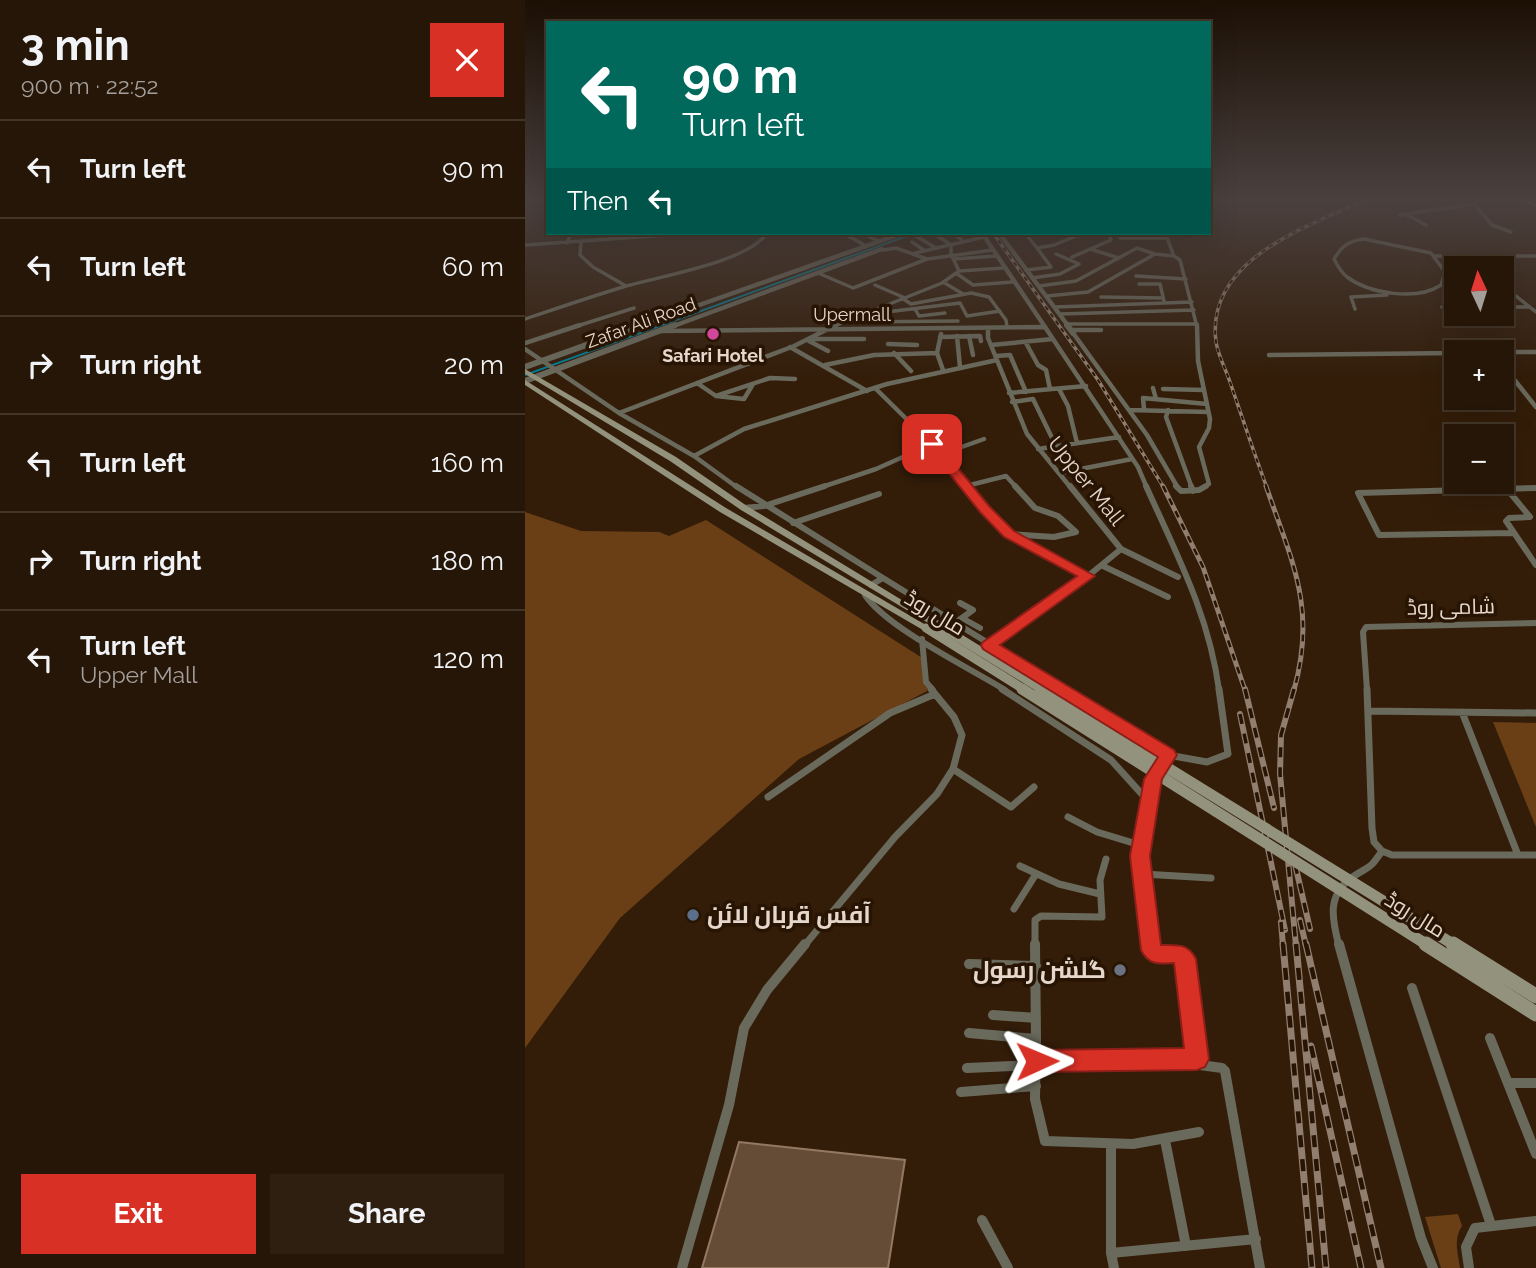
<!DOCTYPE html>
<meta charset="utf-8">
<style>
:root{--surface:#261607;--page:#2e1f11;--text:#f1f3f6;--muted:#a49f9b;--line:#423528;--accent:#d93025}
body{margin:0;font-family:Raleway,Cairo,sans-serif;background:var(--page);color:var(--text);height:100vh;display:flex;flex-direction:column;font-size:26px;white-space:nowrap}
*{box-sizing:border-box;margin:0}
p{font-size:23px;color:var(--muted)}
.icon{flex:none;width:38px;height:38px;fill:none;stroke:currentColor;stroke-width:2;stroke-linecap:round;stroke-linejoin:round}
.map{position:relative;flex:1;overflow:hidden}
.panel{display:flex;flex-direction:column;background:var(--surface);width:525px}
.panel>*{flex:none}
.banner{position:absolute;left:21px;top:21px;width:665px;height:214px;border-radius:0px;box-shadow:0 7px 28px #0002,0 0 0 2px var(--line);background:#00695c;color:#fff;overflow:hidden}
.needle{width:46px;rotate:356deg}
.controls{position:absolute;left:919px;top:256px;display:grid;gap:14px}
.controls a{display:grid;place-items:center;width:70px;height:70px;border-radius:0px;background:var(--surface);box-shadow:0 7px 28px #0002,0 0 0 2px var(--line);font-size:35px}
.pin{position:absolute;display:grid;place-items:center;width:60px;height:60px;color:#fff;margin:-30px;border-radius:14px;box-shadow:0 4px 10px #0006}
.me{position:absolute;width:77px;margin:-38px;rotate:89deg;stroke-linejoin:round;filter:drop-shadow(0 0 5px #0008)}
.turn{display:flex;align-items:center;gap:24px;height:147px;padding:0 21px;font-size:32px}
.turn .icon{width:91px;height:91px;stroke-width:2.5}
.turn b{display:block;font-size:49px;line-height:60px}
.then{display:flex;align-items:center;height:66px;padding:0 21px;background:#0003;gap:14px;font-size:26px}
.round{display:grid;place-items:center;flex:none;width:74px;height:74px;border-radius:0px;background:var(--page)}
.overview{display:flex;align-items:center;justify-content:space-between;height:119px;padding:0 21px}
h1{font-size:42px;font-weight:700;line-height:52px}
.button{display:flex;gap:14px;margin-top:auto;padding:14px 21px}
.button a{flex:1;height:80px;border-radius:0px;background:var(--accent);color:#fff;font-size:28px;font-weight:700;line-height:80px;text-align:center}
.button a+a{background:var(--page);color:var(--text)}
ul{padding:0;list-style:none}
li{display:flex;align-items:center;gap:21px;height:98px;padding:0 21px;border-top:2px solid var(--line)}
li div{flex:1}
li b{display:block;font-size:26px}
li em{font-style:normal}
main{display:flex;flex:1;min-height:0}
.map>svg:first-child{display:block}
.green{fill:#6a3f16}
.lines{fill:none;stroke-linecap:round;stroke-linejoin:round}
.stream{stroke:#007e98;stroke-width:2}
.building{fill:#654c37;stroke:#937862;stroke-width:2}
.minor-far4{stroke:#6a6a5c;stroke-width:3.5}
.minor-far3{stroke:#6a6a5c;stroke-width:4.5}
.minor-far2{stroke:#6a6a5c;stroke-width:6}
.minor-far1{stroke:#6a6a5c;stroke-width:7}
.minor{stroke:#6a6a5c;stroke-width:10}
.tertiary-far1{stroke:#6a6a5c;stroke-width:4.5}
.tertiary{stroke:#6a6a5c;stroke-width:6}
.secondary{fill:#93927c;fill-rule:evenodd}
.rail-far3-casing{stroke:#917e6f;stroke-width:3.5}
.rail-far2-casing{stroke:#917e6f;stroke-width:5}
.rail-far1-casing{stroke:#917e6f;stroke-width:6}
.rail-casing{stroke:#917e6f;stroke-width:7}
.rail-far3{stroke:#281402;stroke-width:2;stroke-dasharray:4.5;stroke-linecap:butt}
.rail-far2{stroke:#281402;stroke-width:2.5;stroke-dasharray:7;stroke-linecap:butt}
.rail-far1{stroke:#281402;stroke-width:3.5;stroke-dasharray:10;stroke-linecap:butt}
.rail{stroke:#281402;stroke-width:4.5;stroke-dasharray:12;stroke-linecap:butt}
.secondary-bridge-far2{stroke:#93927c;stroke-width:9}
.secondary-bridge-far1{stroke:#93927c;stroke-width:11}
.secondary-bridge{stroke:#93927c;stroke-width:15}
.route{fill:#d93025;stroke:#8d1f18;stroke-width:2}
.hotel-dot{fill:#d1479c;stroke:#281402;stroke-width:2.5}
.service-dot{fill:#5c6f8a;stroke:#281402;stroke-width:2.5}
.worship-dot{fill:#6b7280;stroke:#281402;stroke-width:2.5}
.labels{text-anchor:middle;stroke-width:7;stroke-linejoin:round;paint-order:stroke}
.far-street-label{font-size:18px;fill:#e6d7cc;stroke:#281402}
.far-poi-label{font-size:18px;font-weight:bold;fill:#e6d7cc;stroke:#281402}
.street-label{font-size:21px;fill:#e6d7cc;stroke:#281402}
.near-poi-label{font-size:24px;font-weight:bold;fill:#e6d7cc;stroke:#281402;text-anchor:start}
</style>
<main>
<section class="panel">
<div class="overview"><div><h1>3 min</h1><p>900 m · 22:52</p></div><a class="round" style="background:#d93025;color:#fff"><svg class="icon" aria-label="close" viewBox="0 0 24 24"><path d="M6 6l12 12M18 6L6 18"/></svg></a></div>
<ul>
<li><svg class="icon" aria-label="left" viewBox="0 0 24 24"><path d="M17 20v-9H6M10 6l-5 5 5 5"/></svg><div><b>Turn left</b></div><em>90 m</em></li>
<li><svg class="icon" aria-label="left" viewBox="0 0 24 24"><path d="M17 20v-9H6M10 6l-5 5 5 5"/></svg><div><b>Turn left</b></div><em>60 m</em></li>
<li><svg class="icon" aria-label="right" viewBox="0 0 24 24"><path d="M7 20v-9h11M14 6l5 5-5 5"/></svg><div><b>Turn right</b></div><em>20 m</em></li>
<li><svg class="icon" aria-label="left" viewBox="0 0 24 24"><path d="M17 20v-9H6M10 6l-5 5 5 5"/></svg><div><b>Turn left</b></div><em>160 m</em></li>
<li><svg class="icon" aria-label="right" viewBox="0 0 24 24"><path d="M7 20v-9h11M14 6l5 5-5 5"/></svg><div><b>Turn right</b></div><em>180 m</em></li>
<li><svg class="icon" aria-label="left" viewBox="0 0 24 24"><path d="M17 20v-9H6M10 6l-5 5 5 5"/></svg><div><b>Turn left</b><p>Upper Mall</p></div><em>120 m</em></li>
</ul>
<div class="button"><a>Exit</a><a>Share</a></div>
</section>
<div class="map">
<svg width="1011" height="1268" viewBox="0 0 1011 1268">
<rect width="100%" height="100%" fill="#331d09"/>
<path class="green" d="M0 512 56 531 134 532 144 536 181 520 402 661V691L274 759 95 918 0 1048Z
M968 722 1011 723V827Z
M933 1214 937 1226C928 1239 933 1254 935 1268H916L900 1217Z"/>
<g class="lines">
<path class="stream" d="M0 375 390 233"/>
</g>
<path class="building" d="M214 1142 380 1160 363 1268H177Z"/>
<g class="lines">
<path class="minor-far4" d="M949 204 967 225 986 232
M874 215 949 204 946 199
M882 215 901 225
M318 233 341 246
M336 233 354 241
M354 233 365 237
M428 233 439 242
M500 233 512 248 529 245 556 234 552 233
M640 233 649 256 655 260 672 327
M391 236 411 248
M595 238H642
M839 239 906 253 920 272 916 285C892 301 845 294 822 277 816 272 812 265 809 259 817 246 823 241 839 239Z
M56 242 55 255 68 267 101 286
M387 242 400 251
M42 243 46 233
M0 245 171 233
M565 249 594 258
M358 250 371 248 402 259 468 250
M390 253 459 237
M909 256H1011
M966 256 983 276
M547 257 586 240 584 233
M429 259 471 256
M501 270 526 267 512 248
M434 271 478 268
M293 273 328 288 402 259
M431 273 448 285 487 282
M611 276 661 279
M507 278 535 274 554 264 531 254
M418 282 438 294
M614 284H635L639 301
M350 285 380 298
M514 286 551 281 612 248 630 254
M986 292 1011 312
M522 296 563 292 630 254 649 256
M576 297 638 298
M377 298 386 304 446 293 464 297 481 320 482 327
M530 307 667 302
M917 307H931
M976 307H1005
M390 309 394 316 420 313
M830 309 826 297 862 295
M345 314 435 303 442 316 475 311
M535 314 669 310
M0 319C33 308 65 297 98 287 131 277 224 262 242 233
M323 322 433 321
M542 324H672
M49 327 109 308
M307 327 417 283 434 271 426 254V245L408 233
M508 327H520"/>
<path class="minor-far3" d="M672 325 673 361 685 419 684 428 674 447 684 484 678 488
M463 328V338L502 434 546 488
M546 330H576
M134 331 520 327 613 467 622 488
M548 333 622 435 653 488
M416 334 412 353 418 370
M432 336 435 367
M444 336 448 355
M415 337 455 336 456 341
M287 339H339
M284 341 303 351
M0 343 55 325
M501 343 513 365 521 370 525 389
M363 344 392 345
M466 345 528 339
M265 347 342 391
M0 349 94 413 169 456 213 488
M976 352H1011
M369 353 386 371
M744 355 931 353
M471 356 485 355 501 392
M976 363 1011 407
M300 365 349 355 412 353
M172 383 191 396 219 399 228 384
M350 388 417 454 443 488
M628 388 631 399
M534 389 543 406 552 443
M638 389 679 390
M484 393 561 386
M191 396 245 378 270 379
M487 402 508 399 531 446
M619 409 618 398 682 404
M604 410 683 412
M643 410 641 417 667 488
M94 413 269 346 311 325
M513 449 594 437
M417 454 459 439
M169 456 219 429 362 384 472 360
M535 473 607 459
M441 486 481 476 492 488
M294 488 351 469 407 444"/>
<path class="minor-far2" d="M211 486 358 578
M442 486 484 534 563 576 596 549 545 486
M621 486C652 555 684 615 694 690
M651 486 656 491 674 490 681 486
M666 486 668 491
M982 489 1005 517 984 518 981 521 1011 565
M219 508 239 506 300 486
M268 523 354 494
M989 533 854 535 833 493 1011 488
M485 534 529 537 551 532 533 516 510 508 490 486
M596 549 653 577
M578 566 643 597
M346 585 358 578 539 690
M340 595C362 628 443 667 480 690
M437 618 455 628
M430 623 448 610 435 603
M397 639 401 682 408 690
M464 645 563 576
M842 690 838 632 841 627 1011 623"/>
<path class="minor-far1" d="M477 689 586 760 624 802
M536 689 643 755 682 762 703 754 694 689
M844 711 1011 713
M937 712 993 855
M428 769 486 807 509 787
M243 797 365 713 410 694
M543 817 572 832 615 845
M857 851 867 855H1011
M495 866 534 884 575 894
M618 874 686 878
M489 909 511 874
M279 946 370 837 412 794 428 769 437 735 429 717 406 689
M510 946V920L516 916 577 917 575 880 581 859
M626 946 615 845 631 774
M814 946C807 919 801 894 829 876 846 865 844 870 857 851L849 842 847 828 842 689"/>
<path class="minor" d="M510 944 511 1039
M625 944 626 950 632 955 658 956 672 1061 675 1065 697 1068 700 1071 735 1268
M814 944 896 1238 908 1268
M444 964 511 966
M887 988 966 1225
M468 1015 511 1018
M444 1033 511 1039 510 1099 520 1141 608 1144 674 1132
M965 1038 1011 1154
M512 1061 672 1059
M442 1068 511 1065
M984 1083H1011
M436 1092 511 1086
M640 1140 661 1246
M586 1144V1253L589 1268
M457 1220 483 1268
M586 1253 731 1239
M157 1268 204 1105 219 1028 242 990 280 944
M944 1268 941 1247 950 1228 1011 1221"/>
<path class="tertiary-far1" d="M457 233 520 327
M474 233 544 327
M112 327 378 233
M146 327 357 249"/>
<path class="tertiary" d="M542 325 548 333
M0 367 117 325
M0 381 150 325"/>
<path class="secondary" d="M992 199H999L1011 203V207Z
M0 369 151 457 222 506 413 622 408 625 405 624 216 510 145 461 0 374Z
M0 380 201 508 406 628 404 630H398L195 512 0 385Z"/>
<defs>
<path id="rail-far3" d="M468 233 573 380 639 488
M742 488C729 453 717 417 705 382 701 370 693 355 691 342 680 259 784 226 842 199"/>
<path id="rail-far2" d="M638 486 678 567 720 690
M741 486C767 562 792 608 769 690"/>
<path id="rail-far1" d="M720 689 749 808
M769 689 756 735 755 774 771 946
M715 714 760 930
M770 864 785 929
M775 920 781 946
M756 922 758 946"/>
<path id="rail" d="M758 944 787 1268
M771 944 801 1268
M781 944 856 1268
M786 1046 836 1268"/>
</defs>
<use href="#rail-far3" class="rail-far3-casing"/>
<use href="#rail-far2" class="rail-far2-casing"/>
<use href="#rail-far1" class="rail-far1-casing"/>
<use href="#rail" class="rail-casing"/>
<use href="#rail-far3" class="rail-far3"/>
<use href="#rail-far2" class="rail-far2"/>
<use href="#rail-far1" class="rail-far1"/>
<use href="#rail" class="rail"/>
<path class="secondary-bridge-far2" d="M408 622 518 690
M401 628 500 690"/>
<path class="secondary-bridge-far1" d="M497 689 904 946
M515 689 931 946"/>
<path class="secondary-bridge" d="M901 944 1011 1014
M928 944 1011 996"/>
</g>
<linearGradient id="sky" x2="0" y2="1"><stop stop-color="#1c1005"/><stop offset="0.53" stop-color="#4a403e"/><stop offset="1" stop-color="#4a403e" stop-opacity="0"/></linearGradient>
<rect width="1011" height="377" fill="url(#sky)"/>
<path class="route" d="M407 440 411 441 464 506 489 531 570 576 475 645 649 750 652 755 637 779 625 856 636 945C652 945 663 943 671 959L684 1059 680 1067 672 1070 512 1072 503 1069 500 1061 503 1053 512 1050 659 1048 649 963C634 964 623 965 616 950L605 856 619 779 633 757 458 649 456 645 458 642 552 576 479 537 455 512 402 446 401 444Z"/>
<circle class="hotel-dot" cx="188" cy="334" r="7"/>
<circle class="service-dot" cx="168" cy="915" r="7"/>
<circle class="worship-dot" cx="595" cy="970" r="7"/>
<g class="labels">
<g class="far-street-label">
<text x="327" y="321">Upermall</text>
<text transform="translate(116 323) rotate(-20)" y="6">Zafar Ali Road</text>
</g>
<g class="far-poi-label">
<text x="188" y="362">Safari Hotel</text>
</g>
<g class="street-label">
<text transform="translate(561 481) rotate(51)" y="7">Upper Mall</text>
<text transform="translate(926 607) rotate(-1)" y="7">شامی روڈ</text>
<text transform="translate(410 613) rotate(31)" y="7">مال روڈ</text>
<text transform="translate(890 915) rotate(32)" y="7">مال روڈ</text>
</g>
<g class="near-poi-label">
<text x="182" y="923">آفس قربان لائن</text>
<text x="581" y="978" text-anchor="end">گلشن رسول</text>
</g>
</g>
</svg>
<div class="controls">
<a><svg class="needle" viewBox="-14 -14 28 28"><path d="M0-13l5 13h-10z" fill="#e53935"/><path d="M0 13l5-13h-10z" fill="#a49f9b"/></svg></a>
<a>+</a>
<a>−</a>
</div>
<div class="pin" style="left:407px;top:444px;background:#d93025"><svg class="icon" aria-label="arrive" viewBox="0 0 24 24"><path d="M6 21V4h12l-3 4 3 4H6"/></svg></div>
<svg class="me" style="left:512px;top:1061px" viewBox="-20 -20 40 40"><path d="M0-17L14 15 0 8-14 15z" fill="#d93025" stroke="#fff" stroke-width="4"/></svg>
<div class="banner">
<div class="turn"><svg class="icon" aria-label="left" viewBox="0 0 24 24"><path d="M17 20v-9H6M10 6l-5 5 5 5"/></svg><div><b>90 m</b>Turn left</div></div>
<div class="then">Then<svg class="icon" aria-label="left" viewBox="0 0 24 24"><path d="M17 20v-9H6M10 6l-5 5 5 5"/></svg></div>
</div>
</div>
</main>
